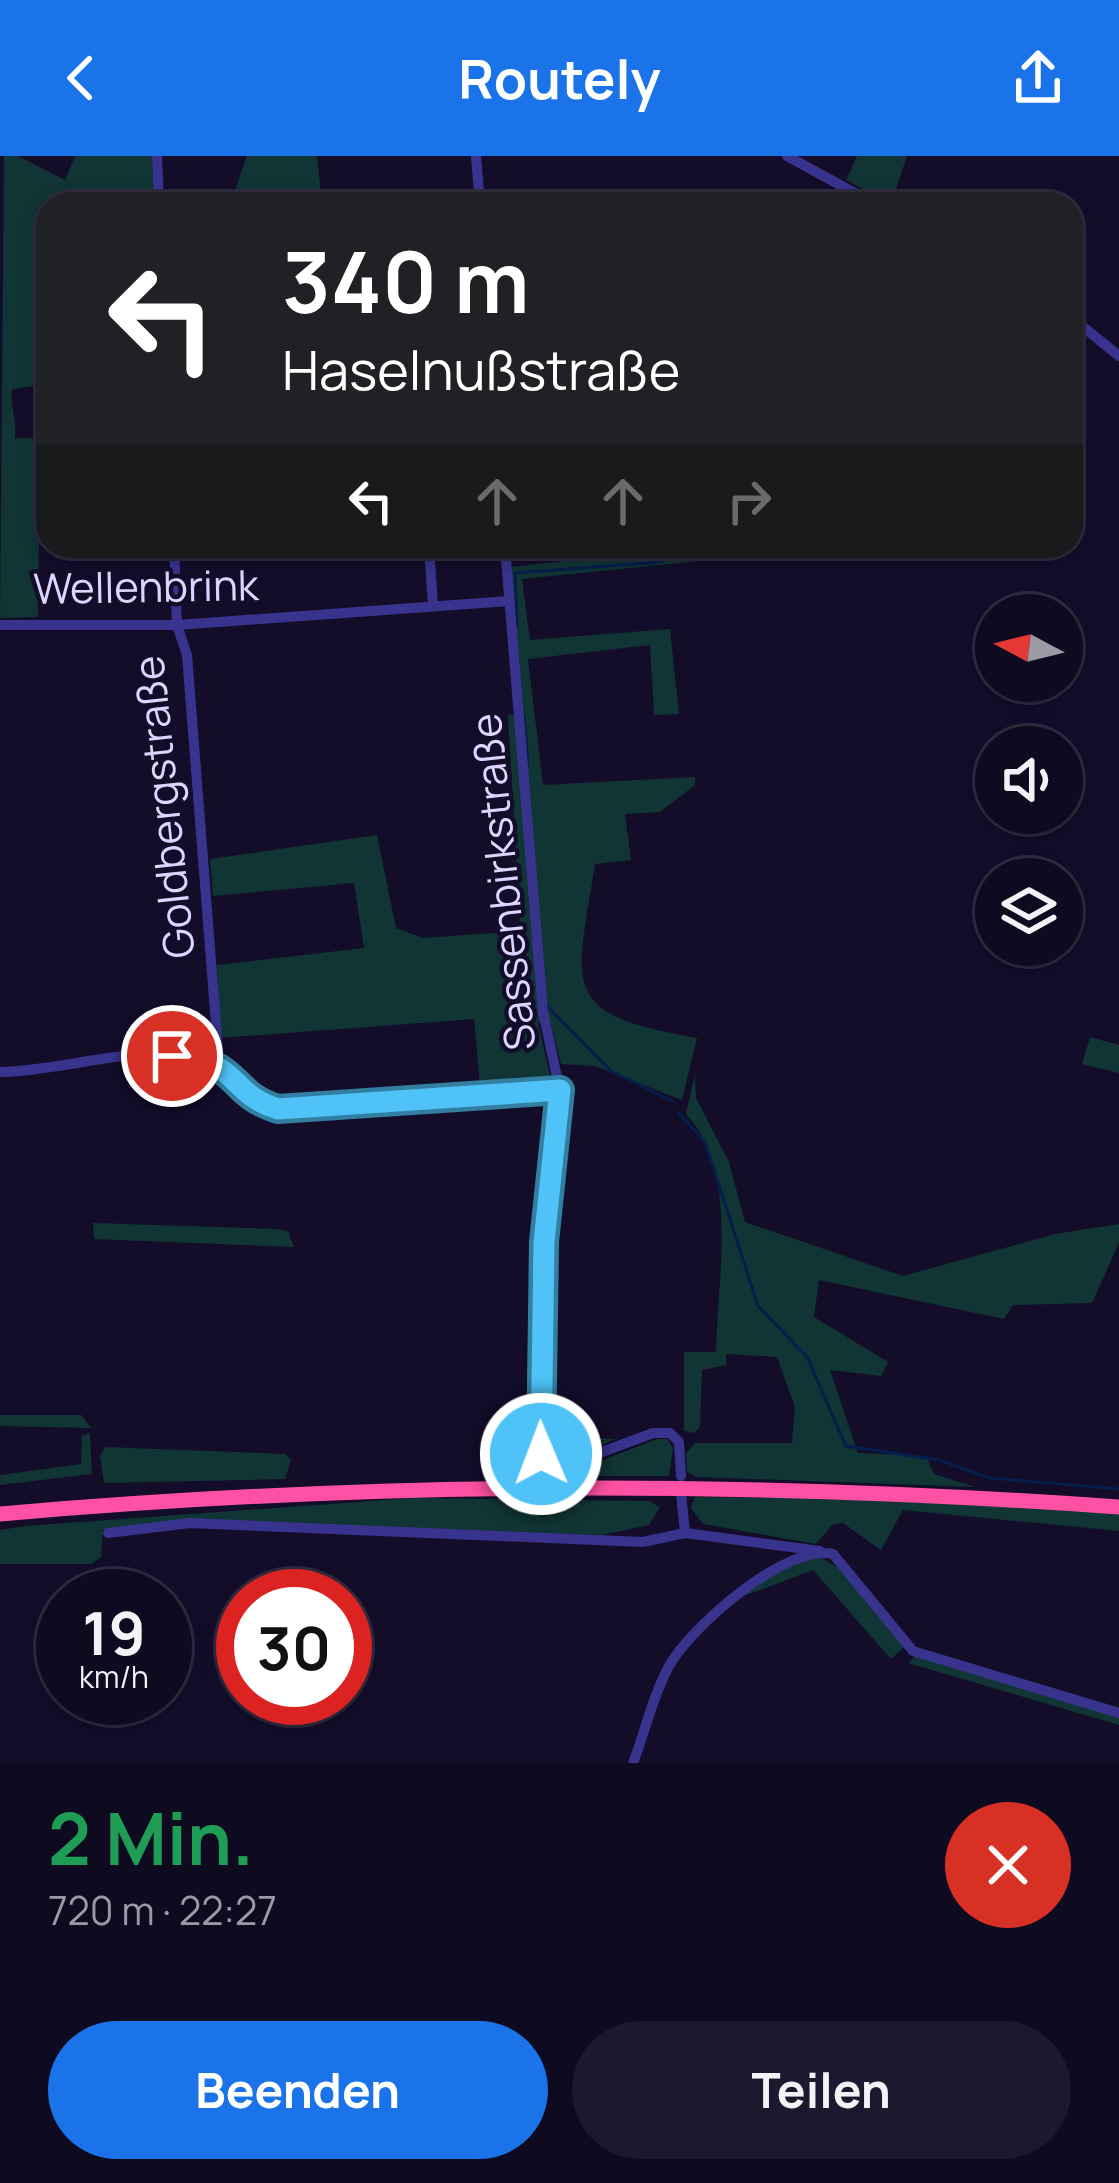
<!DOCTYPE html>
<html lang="de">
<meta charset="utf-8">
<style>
:root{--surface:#0e0a20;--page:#1c182d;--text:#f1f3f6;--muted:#9b9aa5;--line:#2e2b3e;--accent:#1a73e8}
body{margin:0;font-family:Manrope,sans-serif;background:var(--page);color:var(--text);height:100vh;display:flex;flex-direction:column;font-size:45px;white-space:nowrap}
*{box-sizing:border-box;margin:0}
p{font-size:39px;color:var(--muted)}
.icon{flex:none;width:66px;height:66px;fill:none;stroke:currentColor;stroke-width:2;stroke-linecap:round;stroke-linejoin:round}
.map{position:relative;height:1607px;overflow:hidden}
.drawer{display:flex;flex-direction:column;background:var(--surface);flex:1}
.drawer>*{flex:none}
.top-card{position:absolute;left:36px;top:36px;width:1047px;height:366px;border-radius:36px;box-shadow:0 6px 18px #0003,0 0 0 3px var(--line);background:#202124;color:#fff;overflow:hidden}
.needle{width:78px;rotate:277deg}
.controls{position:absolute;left:975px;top:438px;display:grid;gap:24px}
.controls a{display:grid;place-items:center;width:108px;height:108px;border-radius:50%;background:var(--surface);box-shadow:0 6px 18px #0003,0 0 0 3px var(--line);font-size:60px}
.speed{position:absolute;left:36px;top:1413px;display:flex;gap:24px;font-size:60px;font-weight:700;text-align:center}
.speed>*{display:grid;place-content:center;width:156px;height:156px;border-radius:50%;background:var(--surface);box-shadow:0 6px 18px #0003,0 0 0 3px var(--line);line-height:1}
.speed small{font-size:30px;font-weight:400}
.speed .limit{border:18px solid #d22;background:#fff;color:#111}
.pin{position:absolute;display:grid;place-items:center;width:102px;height:102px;color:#fff;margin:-51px;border:6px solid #fff;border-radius:50%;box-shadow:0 3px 12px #0007}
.me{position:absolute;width:132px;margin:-66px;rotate:359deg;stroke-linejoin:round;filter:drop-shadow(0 0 9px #0008)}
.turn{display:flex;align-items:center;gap:42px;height:252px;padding:0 48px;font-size:54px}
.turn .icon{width:156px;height:156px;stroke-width:2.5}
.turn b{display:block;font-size:84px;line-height:102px}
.lanes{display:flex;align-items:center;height:114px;padding:0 48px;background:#0003;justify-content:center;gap:60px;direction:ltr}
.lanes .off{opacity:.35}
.round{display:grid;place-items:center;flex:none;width:126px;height:126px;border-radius:63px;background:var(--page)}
.head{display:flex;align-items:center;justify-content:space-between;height:204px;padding:0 48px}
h1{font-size:72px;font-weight:700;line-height:90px;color:#1e9e55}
.action{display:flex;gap:24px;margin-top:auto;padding:24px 48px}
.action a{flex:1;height:138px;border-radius:72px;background:var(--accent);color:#fff;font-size:48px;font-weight:700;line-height:138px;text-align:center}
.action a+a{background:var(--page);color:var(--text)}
header{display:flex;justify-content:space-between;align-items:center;height:156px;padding:0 48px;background:var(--accent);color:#fff;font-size:54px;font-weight:700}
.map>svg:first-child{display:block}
.green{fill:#103534}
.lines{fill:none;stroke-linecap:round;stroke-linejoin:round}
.stream{stroke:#051e4c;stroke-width:3}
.minor{stroke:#38348e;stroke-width:10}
.highway{stroke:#ff51a3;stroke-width:15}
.route-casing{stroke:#337fa1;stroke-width:30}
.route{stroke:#4fc3f7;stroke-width:21}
.labels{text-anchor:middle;stroke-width:9;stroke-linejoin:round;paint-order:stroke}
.street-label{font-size:42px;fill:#dbd6ff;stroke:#130d2a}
</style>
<header><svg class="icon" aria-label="back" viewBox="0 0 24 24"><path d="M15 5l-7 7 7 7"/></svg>Routely<svg class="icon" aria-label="share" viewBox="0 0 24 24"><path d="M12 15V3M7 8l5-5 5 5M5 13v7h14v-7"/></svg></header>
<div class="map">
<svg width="1119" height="1607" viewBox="0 0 1119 1607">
<rect width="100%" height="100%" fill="#130d2a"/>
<path class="green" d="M4 0H18L65 24 75 0H152L155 48H48V228L12 233C10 251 17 263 15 282H40L38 461 0 462Z
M247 0H317L322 48H230Z
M857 0H907L891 48 846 24Z
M654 390H736L739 401 522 423 530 484 670 473 679 558 654 559 650 489 528 503 543 629 695 621V629L660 656 625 658 631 704 595 708C576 832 557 858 697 882L682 944 595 910 561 908 550 865 538 866 551 924 547 933 481 939 474 863 220 882 217 809 364 792 354 727 213 740 210 703 377 679 396 772 423 782 520 775 508 559 523 556 511 411 653 395Z
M1090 881 1119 889V917L1082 908Z
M695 918 696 942 729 1006 745 1066 903 1120 1055 1078 1119 1068V1087L1092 1147 1013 1149 1004 1163 819 1124 814 1161 888 1206 881 1220 830 1214 858 1297 926 1300 934 1318 975 1331 696 1321 687 1316 686 1298 695 1287H792L795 1251 777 1201 726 1198V1209L702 1214 700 1271 694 1277 684 1275V1196H716C717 1123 740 1016 686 958Z
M93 1067 276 1073 288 1075 294 1091 94 1083Z
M0 1259H81L91 1272 0 1270Z
M90 1277 92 1318 0 1329V1319L81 1308 82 1280Z
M547 1280 616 1283 560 1307 546 1295Z
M657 1283H667L673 1292 669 1320H587L580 1313Z
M105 1291 285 1298 291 1304 285 1323 104 1327 100 1300Z
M695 1341 910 1343 1119 1358V1375L903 1354 881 1394 843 1367 832 1369 816 1388 703 1368 691 1352Z
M414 1342 649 1345 660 1351 649 1369 602 1379 188 1364 103 1374 101 1401 92 1408H0V1374L25 1370Z
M814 1398 839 1412 904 1491 891 1503 813 1414 741 1441 748 1431Z
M915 1500 1119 1560V1569L908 1507Z"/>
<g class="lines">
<path class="stream" d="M517 471 515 417 662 406
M524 560 528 609
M547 850 611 915 672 945
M678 956 705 986 758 1150 807 1201 846 1290 939 1304 990 1322 1119 1333"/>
<path class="minor" d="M157 0 159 48
M476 0 480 48
M787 0 875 48
M1071 161 1119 200
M174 390 177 469 187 499 219 907
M429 390 433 450
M505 390 543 856 562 944 544 1086 541 1298 559 1312 653 1277H670L679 1286 681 1320
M0 469H177L509 445
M0 916C69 915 144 884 212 905 237 913 251 944 278 953L560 934
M681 1337 685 1377
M108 1377 190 1367 643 1386 685 1377 820 1395
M633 1607C645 1576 653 1539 669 1510 691 1471 786 1387 833 1398L913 1495 1119 1557"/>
<path class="highway" d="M0 1358C373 1325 745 1324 1119 1351"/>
</g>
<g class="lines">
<defs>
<path id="route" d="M172 900C242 904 226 937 278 953L560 934 544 1086 541 1298"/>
</defs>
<use href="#route" class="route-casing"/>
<use href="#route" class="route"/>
</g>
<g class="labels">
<g class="street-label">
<text transform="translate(146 431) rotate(-1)" y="15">Wellenbrink</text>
<text transform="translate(164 651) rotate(-96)" y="15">Goldbergstraße</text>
<text transform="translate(503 726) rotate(-96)" y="15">Sassenbirkstraße</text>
</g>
</g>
</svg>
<div class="controls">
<a><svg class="needle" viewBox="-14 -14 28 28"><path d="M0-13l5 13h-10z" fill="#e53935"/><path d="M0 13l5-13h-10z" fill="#9b9aa5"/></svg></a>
<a><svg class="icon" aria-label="sound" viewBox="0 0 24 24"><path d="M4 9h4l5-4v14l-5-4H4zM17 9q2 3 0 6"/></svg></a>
<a><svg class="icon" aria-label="layers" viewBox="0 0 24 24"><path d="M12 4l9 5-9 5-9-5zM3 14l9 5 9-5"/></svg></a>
</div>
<div class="speed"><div>19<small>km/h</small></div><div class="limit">30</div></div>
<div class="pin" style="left:172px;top:900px;background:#d93025"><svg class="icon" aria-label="arrive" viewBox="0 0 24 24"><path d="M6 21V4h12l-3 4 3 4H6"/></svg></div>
<svg class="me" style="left:541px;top:1298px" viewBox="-20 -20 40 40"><circle r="17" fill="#4fc3f7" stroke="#fff" stroke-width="3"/><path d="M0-11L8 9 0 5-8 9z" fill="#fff"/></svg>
<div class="top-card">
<div class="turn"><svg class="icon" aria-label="left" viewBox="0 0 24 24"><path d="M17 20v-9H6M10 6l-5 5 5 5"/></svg><div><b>340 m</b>Haselnußstraße</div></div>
<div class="lanes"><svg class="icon" aria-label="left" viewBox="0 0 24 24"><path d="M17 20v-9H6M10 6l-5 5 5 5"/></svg><svg class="icon off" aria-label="ahead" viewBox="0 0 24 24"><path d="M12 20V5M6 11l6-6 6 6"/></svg><svg class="icon off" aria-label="ahead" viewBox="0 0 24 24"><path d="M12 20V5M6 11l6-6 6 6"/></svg><svg class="icon off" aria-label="right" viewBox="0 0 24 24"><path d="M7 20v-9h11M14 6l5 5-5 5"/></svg></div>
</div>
</div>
<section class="drawer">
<div class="head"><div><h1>2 Min.</h1><p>720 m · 22:27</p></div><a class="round" style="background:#d93025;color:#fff"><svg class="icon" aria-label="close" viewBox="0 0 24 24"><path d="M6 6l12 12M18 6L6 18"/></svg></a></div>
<div class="action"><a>Beenden</a><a>Teilen</a></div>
</section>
